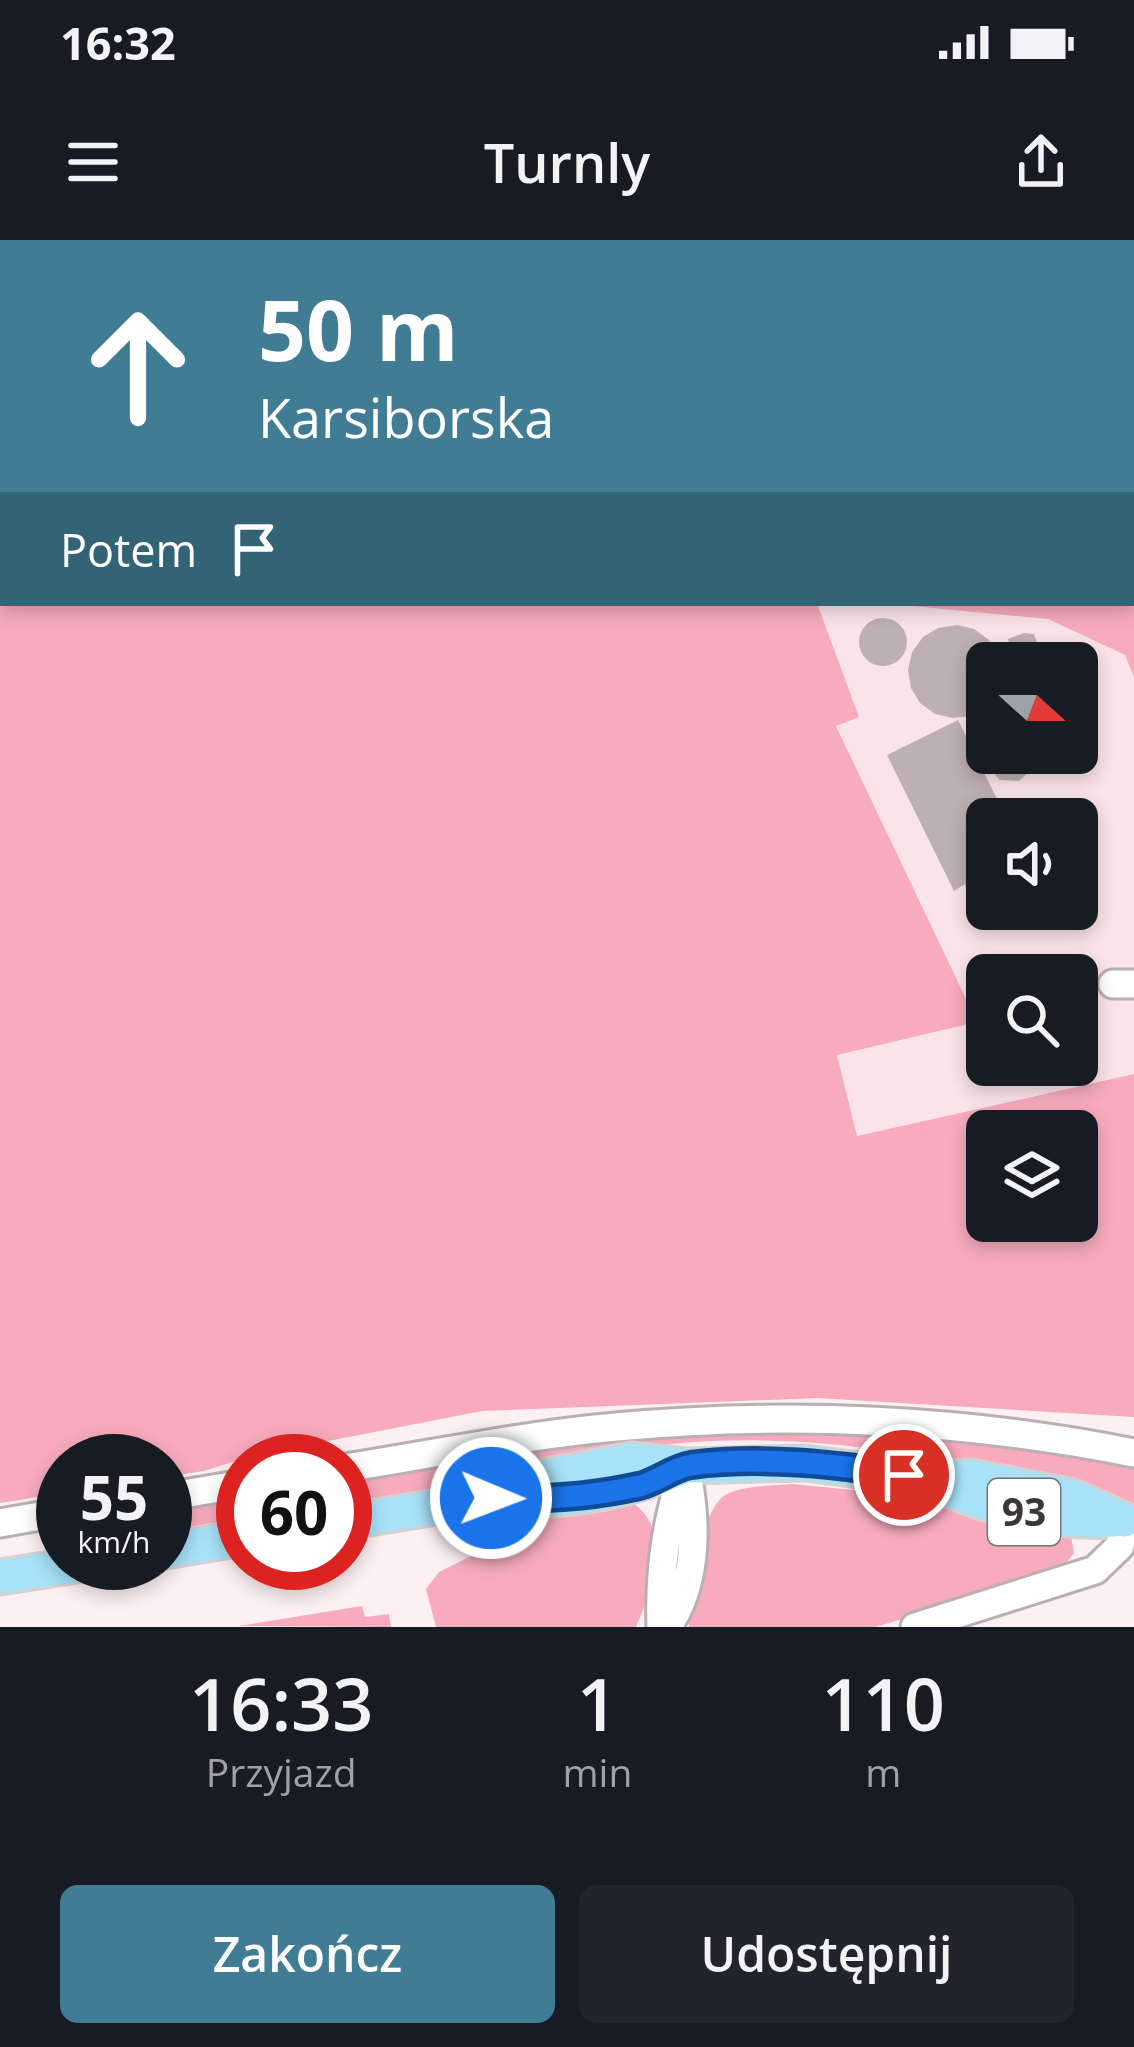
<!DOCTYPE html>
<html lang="pl">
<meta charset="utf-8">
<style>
:root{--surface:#171b24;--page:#20242c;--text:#f1f3f6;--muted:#9ea1a6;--accent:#407d94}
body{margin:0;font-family:"Open Sans",sans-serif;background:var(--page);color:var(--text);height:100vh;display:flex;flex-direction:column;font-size:45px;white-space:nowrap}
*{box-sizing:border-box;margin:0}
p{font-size:39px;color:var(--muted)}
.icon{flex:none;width:66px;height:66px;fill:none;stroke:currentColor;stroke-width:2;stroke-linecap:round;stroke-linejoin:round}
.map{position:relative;height:1387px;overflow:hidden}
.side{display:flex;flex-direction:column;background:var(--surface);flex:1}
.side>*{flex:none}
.banner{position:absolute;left:0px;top:0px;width:1134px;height:366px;box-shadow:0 6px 18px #0003;background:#407d94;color:#fff;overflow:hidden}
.needle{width:78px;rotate:111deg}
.controls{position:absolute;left:966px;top:402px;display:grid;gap:24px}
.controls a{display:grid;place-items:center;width:132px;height:132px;border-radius:18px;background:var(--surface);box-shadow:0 6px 18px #0003;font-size:60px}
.speed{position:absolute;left:36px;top:1194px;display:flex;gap:24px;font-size:60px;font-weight:700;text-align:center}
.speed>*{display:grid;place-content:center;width:156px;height:156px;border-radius:50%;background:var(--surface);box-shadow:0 6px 18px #0003;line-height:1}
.speed small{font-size:30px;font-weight:400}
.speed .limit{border:18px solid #d22;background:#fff;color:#111}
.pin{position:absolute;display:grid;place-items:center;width:102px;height:102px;color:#fff;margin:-51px;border:6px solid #fff;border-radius:50%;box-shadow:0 3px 12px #0007}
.me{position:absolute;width:132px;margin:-66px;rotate:91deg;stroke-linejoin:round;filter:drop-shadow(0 0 9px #0008)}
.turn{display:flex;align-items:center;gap:42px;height:252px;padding:0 60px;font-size:54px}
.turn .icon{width:156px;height:156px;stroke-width:2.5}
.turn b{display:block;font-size:84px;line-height:102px}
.then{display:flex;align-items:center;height:114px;padding:0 60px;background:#0003;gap:24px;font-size:45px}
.eta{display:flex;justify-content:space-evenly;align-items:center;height:204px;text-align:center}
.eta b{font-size:72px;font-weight:600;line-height:84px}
.button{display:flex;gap:24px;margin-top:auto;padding:24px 60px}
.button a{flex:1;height:138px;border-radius:18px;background:var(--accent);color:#fff;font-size:48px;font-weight:600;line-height:138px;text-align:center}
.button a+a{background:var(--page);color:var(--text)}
.status{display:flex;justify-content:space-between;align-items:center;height:84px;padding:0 60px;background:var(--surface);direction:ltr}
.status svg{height:33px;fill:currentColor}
header{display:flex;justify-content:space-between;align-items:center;height:156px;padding:0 60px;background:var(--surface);font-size:54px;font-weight:600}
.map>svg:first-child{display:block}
.built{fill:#fbe4e9;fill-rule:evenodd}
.green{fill:#f7abbc;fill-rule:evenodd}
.building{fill:#bdb0b2}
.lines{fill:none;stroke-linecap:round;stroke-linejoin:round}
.minor-casing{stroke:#bcafb1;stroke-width:33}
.major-casing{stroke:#d4d3d3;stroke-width:39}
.minor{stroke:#fff;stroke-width:27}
.major{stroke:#a8e2f8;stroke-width:33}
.route-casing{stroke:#114b97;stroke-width:30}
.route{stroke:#1a73e8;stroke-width:21}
.labels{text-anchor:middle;stroke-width:9;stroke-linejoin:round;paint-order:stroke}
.shield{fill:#fff;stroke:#767273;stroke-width:3}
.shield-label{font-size:39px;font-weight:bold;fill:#3c3637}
</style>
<div class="status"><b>16:32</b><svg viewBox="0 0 49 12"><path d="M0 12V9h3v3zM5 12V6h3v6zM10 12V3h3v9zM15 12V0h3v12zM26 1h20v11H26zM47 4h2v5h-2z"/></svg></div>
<header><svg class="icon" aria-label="menu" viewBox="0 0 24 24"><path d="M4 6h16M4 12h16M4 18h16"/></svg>Turnly<svg class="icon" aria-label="share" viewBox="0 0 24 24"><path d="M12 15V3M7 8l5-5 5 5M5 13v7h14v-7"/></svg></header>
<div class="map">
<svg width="1134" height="1387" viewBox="0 0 1134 1387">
<rect width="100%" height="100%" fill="#fdf0f2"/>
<path class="built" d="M817 363H881L1048 379 1125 415 1134 437V834L857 896 836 815 976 781 836 485 859 476ZM987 423H1077V513H987ZM987 579H1077V669H987ZM987 735H1077V825H987Z"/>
<path class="green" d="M0 0H1134V437L1125 415 1048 379 881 363H1131V3H3V363H817L859 477 836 486 977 782 837 815 857 896 1134 834V1177L818 1158 482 1171 251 1216 204 1231 165 1237V1221H63V1253L0 1263ZM987 891H1077V981H987Z
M731 1186 989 1199 1134 1222V1265C970 1219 796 1182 626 1210 541 1223 458 1248 373 1262L372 1257 345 1261V1238L625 1194Z
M792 1244 894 1254 1057 1285 1071 1296 1074 1313 1063 1327 1037 1340 875 1387H689C688 1358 699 1269 727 1254 745 1245 772 1246 792 1244Z
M243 1254V1278L165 1291V1267Z
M626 1259C675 1283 653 1349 636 1387H436L426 1349 439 1332 555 1274Z
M362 1366 365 1377 389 1374 391 1387 239 1386Z"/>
<path class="building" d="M859 402a24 24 0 1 1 48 0a24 24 0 1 1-48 0Z
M957 385 974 389 989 400 1000 423H987V466L971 476 953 478 935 474 920 463 911 448 908 430 912 412 923 397 938 388Z
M1024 393 1034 394 1038 405 1013 415 1008 399Z
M958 480 1007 579H987V657L976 663 968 659 965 644 954 651 887 515Z
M1077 503 1083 519 1059 529 1056 520 1043 525 1038 513H1077Z
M988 513H1034L1032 529 1019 541 1000 540 988 527Z"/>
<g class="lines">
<defs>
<path id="minor" d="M1113 744H1134
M345 1228C435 1214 525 1195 616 1187 787 1171 965 1179 1134 1213
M165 1257 243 1244
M0 1283 63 1272
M661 1387C659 1333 667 1276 685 1226
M667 1387C699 1343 697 1276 685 1226
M915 1387 1095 1330 1120 1306 1124 1280"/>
<path id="major" d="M933 1241C988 1270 1052 1283 1114 1280
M511 1259C570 1262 631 1251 685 1226
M345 1282 491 1258 543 1237 632 1220 685 1226 805 1223 929 1239 971 1237 1073 1257 1124 1280
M165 1311 243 1298
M0 1337 89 1323"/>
</defs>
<use href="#minor" class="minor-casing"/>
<use href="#major" class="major-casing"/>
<use href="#minor" class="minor"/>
<use href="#major" class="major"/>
</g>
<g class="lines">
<defs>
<path id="route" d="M491 1258C541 1260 590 1257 639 1246 657 1242 672 1228 691 1225 761 1216 835 1224 904 1235"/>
</defs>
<use href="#route" class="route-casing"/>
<use href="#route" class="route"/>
</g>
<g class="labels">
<rect class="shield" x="988" y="1239" width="72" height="66" rx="9"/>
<g class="shield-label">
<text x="1024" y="1286">93</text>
</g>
</g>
</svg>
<div class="controls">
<a><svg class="needle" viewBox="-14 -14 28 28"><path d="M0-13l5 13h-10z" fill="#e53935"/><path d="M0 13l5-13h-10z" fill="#9ea1a6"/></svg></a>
<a><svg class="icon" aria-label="sound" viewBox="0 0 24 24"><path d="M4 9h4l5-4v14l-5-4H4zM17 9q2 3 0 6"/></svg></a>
<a><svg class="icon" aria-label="search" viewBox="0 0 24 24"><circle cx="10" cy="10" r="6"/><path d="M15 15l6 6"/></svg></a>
<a><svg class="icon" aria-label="layers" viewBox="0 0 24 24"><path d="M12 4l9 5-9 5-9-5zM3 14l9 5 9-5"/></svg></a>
</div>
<div class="speed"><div>55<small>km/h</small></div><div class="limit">60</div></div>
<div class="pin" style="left:904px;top:1235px;background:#d93025"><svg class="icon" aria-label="arrive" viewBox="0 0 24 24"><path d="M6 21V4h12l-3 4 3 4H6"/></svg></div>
<svg class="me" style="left:491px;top:1258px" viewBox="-20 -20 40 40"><circle r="17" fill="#1a73e8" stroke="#fff" stroke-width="3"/><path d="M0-11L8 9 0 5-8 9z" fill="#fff"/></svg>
<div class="banner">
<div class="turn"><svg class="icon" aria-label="ahead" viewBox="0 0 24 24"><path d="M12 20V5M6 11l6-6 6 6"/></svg><div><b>50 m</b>Karsiborska</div></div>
<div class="then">Potem<svg class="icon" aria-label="arrive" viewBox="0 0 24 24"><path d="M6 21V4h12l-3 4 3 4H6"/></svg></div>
</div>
</div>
<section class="side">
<div class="eta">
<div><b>16:33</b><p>Przyjazd</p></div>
<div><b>1</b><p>min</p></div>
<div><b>110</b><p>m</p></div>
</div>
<div class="button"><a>Zakończ</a><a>Udostępnij</a></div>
</section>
